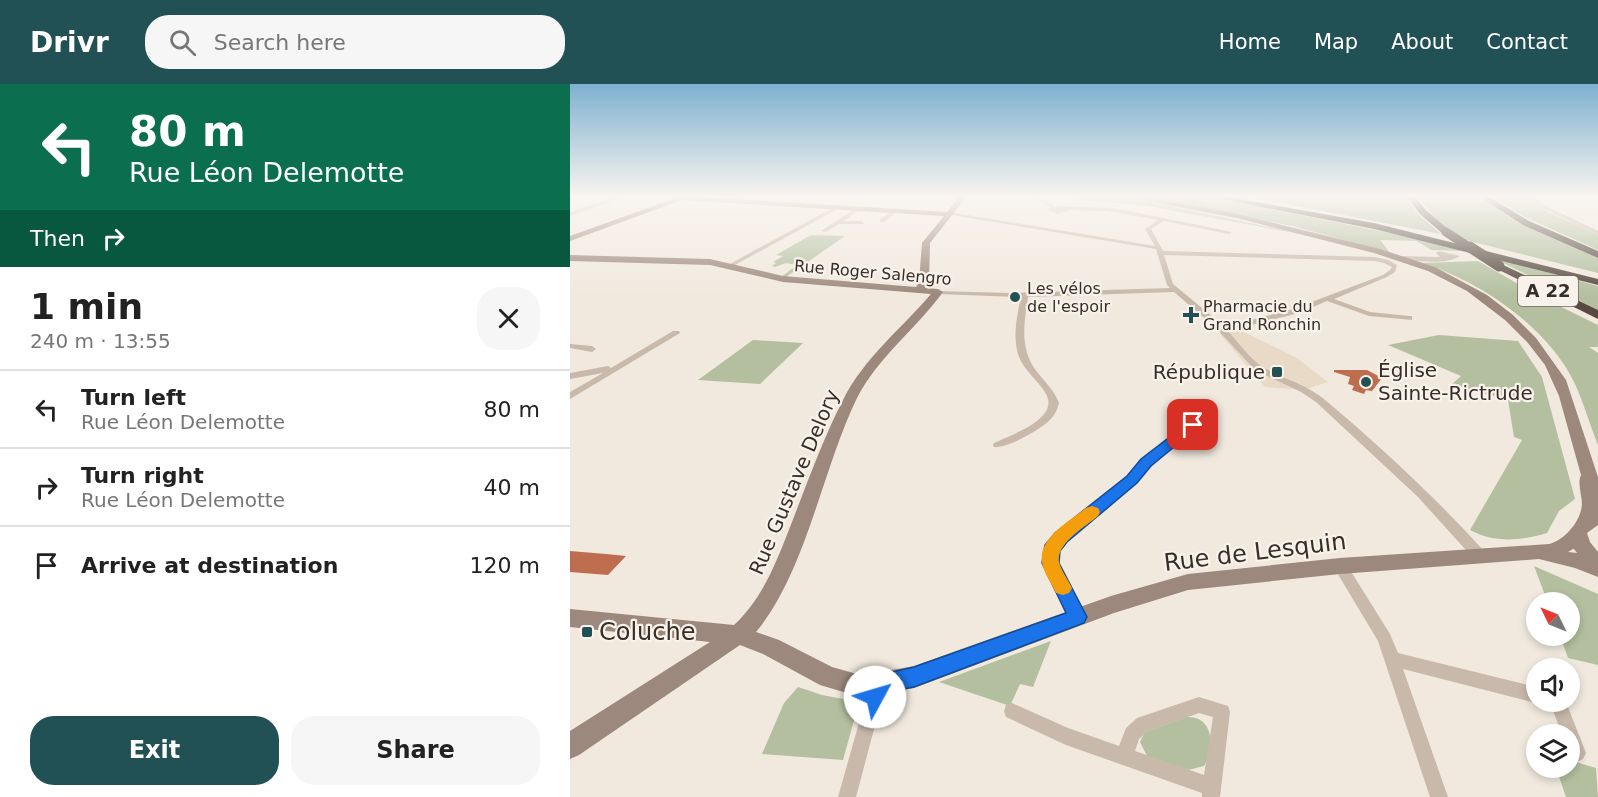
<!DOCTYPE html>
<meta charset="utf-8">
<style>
:root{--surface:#fff;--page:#f6f6f6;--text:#222;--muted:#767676;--line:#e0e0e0;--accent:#225155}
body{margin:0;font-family:"DejaVu Sans",sans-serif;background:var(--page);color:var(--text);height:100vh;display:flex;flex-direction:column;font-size:22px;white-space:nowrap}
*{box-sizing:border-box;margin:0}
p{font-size:20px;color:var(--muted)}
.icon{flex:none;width:33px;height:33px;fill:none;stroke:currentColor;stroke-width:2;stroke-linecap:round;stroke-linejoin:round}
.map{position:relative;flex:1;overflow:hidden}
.details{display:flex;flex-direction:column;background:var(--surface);width:570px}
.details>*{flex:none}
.hud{background:#0b6e4f;color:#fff;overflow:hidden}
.needle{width:39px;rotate:313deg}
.controls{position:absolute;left:956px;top:508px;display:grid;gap:12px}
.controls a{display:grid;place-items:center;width:54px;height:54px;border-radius:50%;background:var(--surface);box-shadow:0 3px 9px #0003;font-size:30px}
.pin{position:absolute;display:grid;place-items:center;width:51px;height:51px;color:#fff;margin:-26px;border-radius:12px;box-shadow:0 3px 9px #0006}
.me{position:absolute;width:66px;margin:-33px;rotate:51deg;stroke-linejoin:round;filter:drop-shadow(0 0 4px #0008)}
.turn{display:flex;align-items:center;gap:21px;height:126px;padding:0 30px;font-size:27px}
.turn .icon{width:78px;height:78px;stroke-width:2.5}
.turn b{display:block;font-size:42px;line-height:51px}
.then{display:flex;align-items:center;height:57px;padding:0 30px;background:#0003;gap:12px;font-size:22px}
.round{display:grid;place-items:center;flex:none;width:63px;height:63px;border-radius:24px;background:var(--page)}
.summary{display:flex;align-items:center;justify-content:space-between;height:102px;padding:0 30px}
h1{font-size:36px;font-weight:600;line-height:45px}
.button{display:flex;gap:12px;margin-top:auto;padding:12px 30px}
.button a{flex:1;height:69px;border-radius:24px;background:var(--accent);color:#fff;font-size:24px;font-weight:600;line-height:69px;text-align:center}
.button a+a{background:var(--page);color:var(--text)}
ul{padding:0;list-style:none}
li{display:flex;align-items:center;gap:18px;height:78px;padding:0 30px;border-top:2px solid var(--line)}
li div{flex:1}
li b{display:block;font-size:22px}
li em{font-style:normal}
header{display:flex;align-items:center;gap:36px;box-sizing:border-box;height:84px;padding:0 30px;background:var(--accent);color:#fff}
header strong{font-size:28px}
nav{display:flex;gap:33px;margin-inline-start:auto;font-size:21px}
.search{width:420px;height:54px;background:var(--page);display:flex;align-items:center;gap:15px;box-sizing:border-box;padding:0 21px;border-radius:24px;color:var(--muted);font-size:22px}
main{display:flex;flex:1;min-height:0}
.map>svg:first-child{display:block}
.green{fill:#b3bf9f}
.plaza{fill:#e8dac6}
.building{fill:#be6d4f}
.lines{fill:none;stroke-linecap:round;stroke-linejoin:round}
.street{fill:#c8b9ab;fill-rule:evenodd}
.secondary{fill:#9c887c;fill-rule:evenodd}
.highway{fill:#574841;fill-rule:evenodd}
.highway-bridge-far1{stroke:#574841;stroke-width:9}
.highway-bridge{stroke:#574841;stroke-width:11}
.route{fill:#1a73e8;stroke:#114b97;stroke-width:1.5}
.slow{fill:#f59e0b}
.poi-dot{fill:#225155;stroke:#f9f2ea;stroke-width:2}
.labels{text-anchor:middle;stroke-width:4.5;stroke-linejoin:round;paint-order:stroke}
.far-street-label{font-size:16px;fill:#372e29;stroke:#f9f2ea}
.far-poi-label{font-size:16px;fill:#372e29;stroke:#f9f2ea;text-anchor:start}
.shield{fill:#f9f2ea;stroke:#716963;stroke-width:1.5}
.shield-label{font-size:18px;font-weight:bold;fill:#372e29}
.poi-label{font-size:20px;fill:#372e29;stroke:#f9f2ea;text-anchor:start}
.street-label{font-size:20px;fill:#372e29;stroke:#f9f2ea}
.near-street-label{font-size:24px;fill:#372e29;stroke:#f9f2ea}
.near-poi-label{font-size:24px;fill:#372e29;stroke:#f9f2ea;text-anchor:start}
</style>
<header>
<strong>Drivr</strong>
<div class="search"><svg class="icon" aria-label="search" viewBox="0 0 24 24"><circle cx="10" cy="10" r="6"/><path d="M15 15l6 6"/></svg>Search here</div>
<nav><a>Home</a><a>Map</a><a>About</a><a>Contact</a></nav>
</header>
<main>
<section class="details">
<div class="hud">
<div class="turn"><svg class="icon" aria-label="left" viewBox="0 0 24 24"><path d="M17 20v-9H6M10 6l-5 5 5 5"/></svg><div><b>80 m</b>Rue Léon Delemotte</div></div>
<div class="then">Then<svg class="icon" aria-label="right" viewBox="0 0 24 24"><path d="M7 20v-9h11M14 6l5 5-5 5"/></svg></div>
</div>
<div class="summary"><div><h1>1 min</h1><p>240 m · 13:55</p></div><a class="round"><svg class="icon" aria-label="close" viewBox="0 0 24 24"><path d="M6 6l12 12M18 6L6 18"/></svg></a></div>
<ul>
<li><svg class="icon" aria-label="left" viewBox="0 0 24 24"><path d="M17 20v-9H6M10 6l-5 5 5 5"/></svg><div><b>Turn left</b><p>Rue Léon Delemotte</p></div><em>80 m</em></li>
<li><svg class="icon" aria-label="right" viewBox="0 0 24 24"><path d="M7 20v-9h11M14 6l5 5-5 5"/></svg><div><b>Turn right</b><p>Rue Léon Delemotte</p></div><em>40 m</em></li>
<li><svg class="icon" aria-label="arrive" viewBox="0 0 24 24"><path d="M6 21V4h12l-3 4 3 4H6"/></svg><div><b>Arrive at destination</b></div><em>120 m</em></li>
</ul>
<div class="button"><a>Exit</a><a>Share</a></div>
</section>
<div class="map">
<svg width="1028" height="713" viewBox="0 0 1028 713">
<rect width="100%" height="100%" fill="#f1e9de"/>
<path class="green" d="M478 112H536L580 118 741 152 578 122Z
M570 112H624L672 119 839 153 893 167 861 166 847 157 810 156 820 169 723 142Z
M675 112H834L848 130 871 150Z
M846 112H907L949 139 1028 174V189L891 155 870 139Z
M921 112H956L976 127 1028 151V166L955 133Z
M241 151 275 152 216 193H211L227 181 216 179 205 183 202 182 206 179 203 178 213 172 206 171Z
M921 173 1028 202V226Z
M908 177 969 212 1028 241V263H1019L1028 269V361C1020 341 1014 320 1005 300 978 243 910 197 852 179Z
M869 251 948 257 972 293 1005 415 989 427 977 449C951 457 924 459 900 446L952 356 944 353 938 316 882 300 891 292 818 261Z
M183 256 233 259 190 300 128 296Z
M964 482 1028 510V581L998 574 990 552H999V519H978Z
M481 557 463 603 450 600 440 622 369 598Z
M228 603 252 611 289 618 273 676 192 670 214 619Z
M617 633C644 632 645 664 634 682L618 686 577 672 570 658 575 648Z
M999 676 1026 684 1028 713H996L986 684H999Z"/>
<path class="plaza" d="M668 245 727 274 758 298 734 306 695 303 649 249Z"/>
<path class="building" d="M764 286H797L812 294 802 307 796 306 794 310 782 306 784 302 778 300 780 293 764 288Z
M0 467 36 470 56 472 38 491 0 488Z"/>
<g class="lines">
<path class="street" d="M0 112H4L0 114Z
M49 112H56L0 132V128Z
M74 112H100L113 114 111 115Z
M463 112H468L484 122 538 124 559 127 662 148 659 150 594 137 581 145 593 167 805 173 818 176 827 181 825 188 817 193 764 215 800 228 839 232H842V236L799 232 757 217 729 229 658 247C668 258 681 276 693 283 713 295 736 300 754 315 810 362 865 413 914 467L916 471 914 475 909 476 904 475 848 413 746 318 731 308 685 286 647 245 604 208 458 213C454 239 449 266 468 289 476 299 484 306 489 319 487 326 485 331 480 336 471 345 437 365 424 363L423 361 424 359C440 351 490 335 476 310 469 297 455 288 449 273 442 253 447 232 451 213L368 210 364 208 366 207 440 209 600 204 597 201 586 165 376 130 379 128 585 162 575 145 588 136 538 127 499 126 488 130 478 126 480 123ZM594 171 805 177 814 179 822 183 820 186 813 191 723 225 655 243 603 200Z
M956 112H961L974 121 1028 147V151L970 123Z
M264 123 266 126 163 182 158 181Z
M286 124 291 125 274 137H292L294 140H269L256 148 251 147Z
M325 124 330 125 314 138H310V136Z
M869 167 890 172C874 182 849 176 830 176L827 174 830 172 870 173 866 169Z
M103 247H109L110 249 0 315V308L33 289 0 295V289L38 282 41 284Z
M0 260 22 262 26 265 22 268 0 264Z
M623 338 627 339 628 341 627 343 580 382 566 398 490 462C481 480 506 516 514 533L512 537 507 539 502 537 474 479V466L480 456 558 392 572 376 619 339Z
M770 477 775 478 820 550 828 569 966 603V618H968L966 619 833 585 878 713H860L808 557 763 482 765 478Z
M308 592 314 595 316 600 286 713H268L300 600 302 595Z
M629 613 658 622 660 628 650 713H632V709L496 661 436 633 434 627 436 621 442 619 498 644 549 662 556 644 567 634ZM629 629 643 633 634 691 565 667 569 655 578 647Z
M980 618H996L1016 669 1013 675 1007 678 1001 675 999 671V651H992Z"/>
<path class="secondary" d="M111 112 377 128 390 112H397L360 159 359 198 355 204 368 205 373 208C346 245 308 273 287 314 252 386 236 488 186 548L209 556 262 583 287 590H299L344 582 541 512 618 490 770 474 979 460C995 456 1011 437 1012 420 1012 411 1007 400 1011 391L989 312 975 281 958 259 935 236 897 207 858 187 804 169 667 134 550 112 582 114 667 130 810 165 865 183 917 211 943 231 966 254 996 296 1028 393V441L1017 449 1020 458 1028 468V493L1005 484 969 475 770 490 618 506 544 529 344 604 299 612H287L250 601 193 570 170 561 9 671 0 675V647L140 558 0 543V525L164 541C194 513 207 476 222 438 238 397 253 355 273 316 294 274 331 245 361 210L213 198 140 181 0 177V171L140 175 213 192 346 203 349 198 352 159 374 132 112 116 0 157V152ZM1003 465H1004L1007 469 998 468Z"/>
<path class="highway" d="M636 112H653L804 139 1028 195V201L804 145Z
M836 112H844L856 126 879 146V150H873L850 130Z
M908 112H918L959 137 1028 167V174L953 141Z
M929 179 1028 226V235L925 184V180Z"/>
<path class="highway-bridge-far1" d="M876 148 902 165"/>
<path class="highway-bridge" d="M900 163 929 182"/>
</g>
<linearGradient id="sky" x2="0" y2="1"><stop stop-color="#7eb0d0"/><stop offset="0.53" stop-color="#f9f5f0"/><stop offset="1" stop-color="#f9f5f0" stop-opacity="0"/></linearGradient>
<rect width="1028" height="212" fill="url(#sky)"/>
<path class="route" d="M623 337 627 339 629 341 627 344 581 382 567 399 497 458 490 467 489 479 517 533 514 539 344 603 317 608 312 621 305 624 297 621 294 613 301 593 344 583 496 529 472 479 475 461 485 449 557 392 571 375 618 339Z"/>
<path class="slow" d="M522 422 528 424 530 428 528 432C515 443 486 459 489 478 491 486 498 496 502 504L499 509 493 511 486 509C482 500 473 488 472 478 468 454 501 436 516 424Z"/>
<g class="poi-dot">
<circle cx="445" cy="213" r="6"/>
<path d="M618 222h6v6h6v6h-6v6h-6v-6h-6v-6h6z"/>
<rect x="701" y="282" width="12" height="12" rx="3"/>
<circle cx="796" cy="298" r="6"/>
<rect x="11" y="542" width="12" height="12" rx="3"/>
</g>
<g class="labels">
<g class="far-street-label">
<text transform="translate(303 188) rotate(5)" y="6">Rue Roger Salengro</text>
</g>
<g class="far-poi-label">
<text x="457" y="210">Les vélos<tspan x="457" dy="18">de l'espoir</tspan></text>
<text x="633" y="228">Pharmacie du<tspan x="633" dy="18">Grand Ronchin</tspan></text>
</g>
<rect class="shield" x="948" y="192" width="60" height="30" rx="4.5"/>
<g class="shield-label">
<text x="978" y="213">A 22</text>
</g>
<g class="poi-label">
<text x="808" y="293">Église<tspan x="808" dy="23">Sainte-Rictrude</tspan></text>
<text x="695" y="295" text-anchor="end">République</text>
</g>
<g class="street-label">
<text transform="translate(224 398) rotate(-67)" y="7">Rue Gustave Delory</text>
</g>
<g class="near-street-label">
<text transform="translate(685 468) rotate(-7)" y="8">Rue de Lesquin</text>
</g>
<g class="near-poi-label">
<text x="29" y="556">Coluche</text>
</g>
</g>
</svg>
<div class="controls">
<a><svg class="needle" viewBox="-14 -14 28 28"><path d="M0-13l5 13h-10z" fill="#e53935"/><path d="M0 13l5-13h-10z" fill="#767676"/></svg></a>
<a><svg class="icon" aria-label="sound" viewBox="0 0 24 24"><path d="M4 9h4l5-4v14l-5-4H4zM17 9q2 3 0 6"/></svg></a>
<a><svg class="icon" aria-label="layers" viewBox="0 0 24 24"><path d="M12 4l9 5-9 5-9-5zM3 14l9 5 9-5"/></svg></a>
</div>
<div class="pin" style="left:623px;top:341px;background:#d93025"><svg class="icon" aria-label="arrive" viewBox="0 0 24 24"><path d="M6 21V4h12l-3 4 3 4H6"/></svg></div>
<svg class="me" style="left:305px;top:613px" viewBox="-20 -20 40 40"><circle r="19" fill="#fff"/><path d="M0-13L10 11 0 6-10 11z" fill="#1a73e8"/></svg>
</div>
</main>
